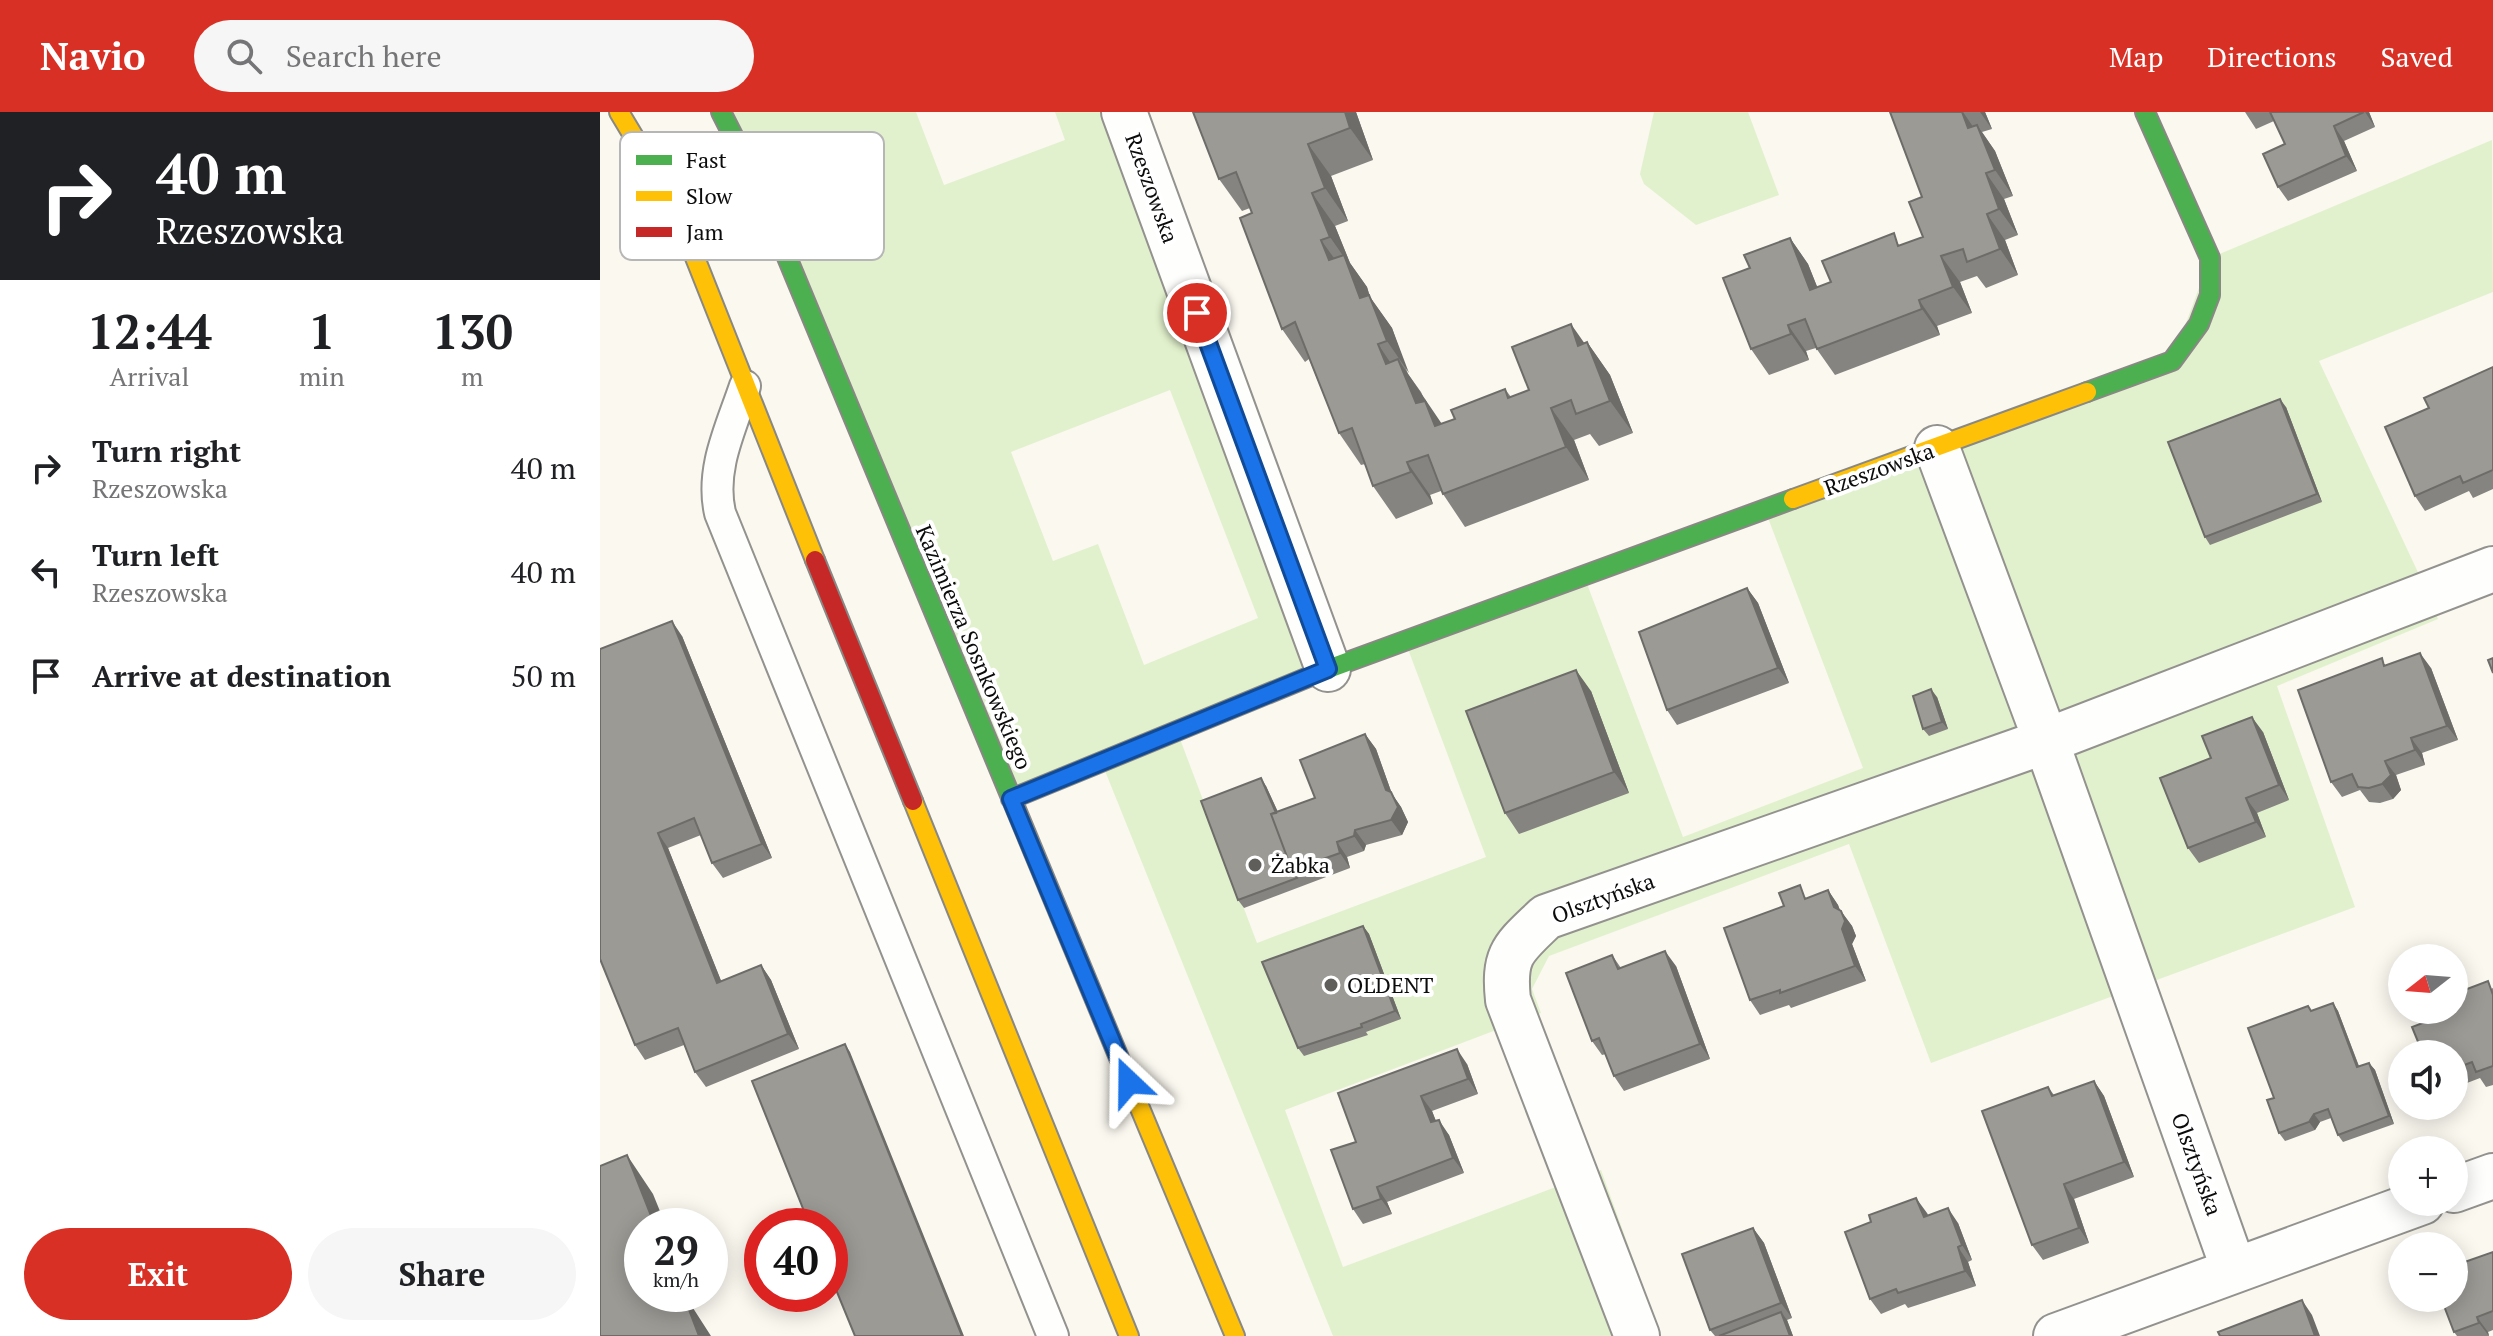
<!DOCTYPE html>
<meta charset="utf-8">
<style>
:root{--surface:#fff;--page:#f6f6f6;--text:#202124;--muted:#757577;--accent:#d93025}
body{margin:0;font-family:"PT Serif",serif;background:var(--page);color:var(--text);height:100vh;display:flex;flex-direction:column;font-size:30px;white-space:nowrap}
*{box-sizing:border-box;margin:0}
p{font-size:26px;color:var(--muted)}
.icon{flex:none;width:44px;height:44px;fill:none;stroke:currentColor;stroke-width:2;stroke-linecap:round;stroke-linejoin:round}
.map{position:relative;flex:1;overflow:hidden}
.drawer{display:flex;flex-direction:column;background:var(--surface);width:600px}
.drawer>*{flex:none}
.guide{background:#202124;color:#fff;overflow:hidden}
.needle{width:52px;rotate:253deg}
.tools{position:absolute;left:1788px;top:832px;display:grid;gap:16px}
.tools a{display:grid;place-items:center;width:80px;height:80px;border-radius:50%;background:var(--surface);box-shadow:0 4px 20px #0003;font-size:40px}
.speed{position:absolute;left:24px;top:1096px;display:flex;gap:16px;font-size:40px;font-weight:700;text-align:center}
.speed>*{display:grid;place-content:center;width:104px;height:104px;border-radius:50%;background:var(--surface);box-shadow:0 4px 20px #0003;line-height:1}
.speed small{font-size:20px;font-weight:400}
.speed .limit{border:12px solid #d22;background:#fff;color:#111}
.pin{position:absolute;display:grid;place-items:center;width:68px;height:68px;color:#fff;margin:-34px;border:4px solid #fff;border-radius:50%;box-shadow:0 2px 8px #0007}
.me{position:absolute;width:88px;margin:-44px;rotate:337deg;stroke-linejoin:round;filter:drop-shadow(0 0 6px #0008)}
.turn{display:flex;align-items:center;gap:28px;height:168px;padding:0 24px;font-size:36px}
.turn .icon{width:104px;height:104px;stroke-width:2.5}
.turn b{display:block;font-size:56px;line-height:68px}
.eta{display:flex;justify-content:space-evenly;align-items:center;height:136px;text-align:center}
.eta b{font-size:48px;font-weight:700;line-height:56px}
.button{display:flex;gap:16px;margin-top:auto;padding:16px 24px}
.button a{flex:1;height:92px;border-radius:48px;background:var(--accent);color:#fff;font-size:32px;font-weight:700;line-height:92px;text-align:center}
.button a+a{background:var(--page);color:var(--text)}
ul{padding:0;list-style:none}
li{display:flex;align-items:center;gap:24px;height:104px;padding:0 24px}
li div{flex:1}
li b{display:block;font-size:30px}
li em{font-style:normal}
header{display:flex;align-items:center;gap:48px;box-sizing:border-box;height:112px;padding:0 40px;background:var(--accent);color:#fff}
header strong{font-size:38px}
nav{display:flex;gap:44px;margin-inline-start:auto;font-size:28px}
.search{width:560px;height:72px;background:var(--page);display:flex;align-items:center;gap:20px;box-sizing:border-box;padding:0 28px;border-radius:44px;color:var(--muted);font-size:30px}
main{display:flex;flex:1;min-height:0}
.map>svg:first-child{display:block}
.green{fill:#e2f1cd;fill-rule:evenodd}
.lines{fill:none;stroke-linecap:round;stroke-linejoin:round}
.lane-casing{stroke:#93928e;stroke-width:34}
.street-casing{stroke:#93928e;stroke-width:48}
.fast-casing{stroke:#898884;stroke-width:22}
.slow-casing{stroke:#898884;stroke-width:22}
.jam-casing{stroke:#898884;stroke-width:22}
.lane{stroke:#fefefd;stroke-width:30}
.street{stroke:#fefefd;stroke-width:44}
.fast{stroke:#4caf50;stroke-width:18}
.slow{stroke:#ffc107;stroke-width:18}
.jam{stroke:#c62828;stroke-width:18}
.wall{fill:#868480}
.shaded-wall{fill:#6d6c68}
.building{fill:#9c9a95;stroke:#6d6c68;stroke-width:2}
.route-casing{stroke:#114b97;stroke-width:20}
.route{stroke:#1a73e8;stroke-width:14}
.poi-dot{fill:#5f5e5b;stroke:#fff;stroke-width:3}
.labels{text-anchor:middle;stroke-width:8;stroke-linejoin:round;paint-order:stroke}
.street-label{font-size:22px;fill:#0b0b0b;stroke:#fff}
.poi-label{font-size:22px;fill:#0b0b0b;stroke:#fff;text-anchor:start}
.key{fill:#fff;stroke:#b6b6b6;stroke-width:2}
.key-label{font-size:22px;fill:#0b0b0b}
</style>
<header>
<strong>Navio</strong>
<div class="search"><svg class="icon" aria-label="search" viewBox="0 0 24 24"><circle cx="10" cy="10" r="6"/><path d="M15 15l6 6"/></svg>Search here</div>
<nav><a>Map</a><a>Directions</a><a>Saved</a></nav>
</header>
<main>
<section class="drawer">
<div class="guide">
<div class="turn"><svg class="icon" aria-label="right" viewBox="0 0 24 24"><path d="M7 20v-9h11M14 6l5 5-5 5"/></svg><div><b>40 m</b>Rzeszowska</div></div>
</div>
<div class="eta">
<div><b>12:44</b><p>Arrival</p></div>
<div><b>1</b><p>min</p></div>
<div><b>130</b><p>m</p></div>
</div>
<ul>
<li><svg class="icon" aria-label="right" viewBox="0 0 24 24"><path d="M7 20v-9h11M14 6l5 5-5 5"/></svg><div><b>Turn right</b><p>Rzeszowska</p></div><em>40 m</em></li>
<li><svg class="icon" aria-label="left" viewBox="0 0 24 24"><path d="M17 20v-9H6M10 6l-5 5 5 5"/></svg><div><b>Turn left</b><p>Rzeszowska</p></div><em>40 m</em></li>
<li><svg class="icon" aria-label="arrive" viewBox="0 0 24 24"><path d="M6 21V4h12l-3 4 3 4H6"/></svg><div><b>Arrive at destination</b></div><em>50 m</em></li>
</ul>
<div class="button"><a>Exit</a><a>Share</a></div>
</section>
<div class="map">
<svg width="1893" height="1224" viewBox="0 0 1893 1224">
<rect width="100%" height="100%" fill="#faf8ef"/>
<path class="green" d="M121 0H316L344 73 465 28 455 0H524L728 557 577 619 657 831 886 745 805 529 984 464 1083 725 1263 656 1165 398 1572 249 1610 146 1892 28 1893 180 1719 249 1816 456 1838 507 1677 574 1755 795 1331 951 1249 732 949 844 932 877 941 901 685 998 743 1155 1001 1058 1061 1224H733L501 649 411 687ZM570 278 658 506 544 553 498 432 453 449 411 340Z
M1054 0H1148L1179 83 1096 113 1044 72 1040 62Z"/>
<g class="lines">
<defs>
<path id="lane" d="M145 274C131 316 110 357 120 401L453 1224"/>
<path id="street" d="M524 0 728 557
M1337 336 1446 629 1634 1158
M1854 1078 1893 1064
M1037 1224 908 888C903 841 914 836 946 805L1446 629 1893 457
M1456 1224 1822 1090"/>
<path id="fast" d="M121 0 152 61 522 953
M1487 280 1572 249 1599 212 1610 183V146L1545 0
M411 687 728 557 1193 387"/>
<path id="slow" d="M19 0 58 65 90 133 215 448
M1193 387 1487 280
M313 689 529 1224
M522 953 635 1224"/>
<path id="jam" d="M215 448 313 689"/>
</defs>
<use href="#lane" class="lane-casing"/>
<use href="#street" class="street-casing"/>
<use href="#fast" class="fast-casing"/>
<use href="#slow" class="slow-casing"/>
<use href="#jam" class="jam-casing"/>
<use href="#lane" class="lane"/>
<use href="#street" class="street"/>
<use href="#fast" class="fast"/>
<use href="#slow" class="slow"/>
<use href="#jam" class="jam"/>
</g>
<path class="wall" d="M756 0 773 48 731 64 748 109 735 114 750 151 767 175 770 185 792 216 808 262 821 280 825 289 841 312 855 307 905 277 911 285 929 278 987 230 1010 263 1033 321 999 334 990 322 974 328 989 368 865 415 841 379 830 383 833 392 796 407 773 374 765 352 761 353 739 321 709 247 705 250 682 217 650 96 642 99 619 67Z
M1290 0H1385L1392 17 1382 20 1395 39 1413 84 1404 87 1418 123 1405 128 1418 163 1386 176 1377 164 1360 170 1372 201 1337 214 1340 223 1235 263 1216 236 1206 239 1209 248 1169 263 1151 237 1150 156 1190 126 1208 152 1217 175 1231 170 1302 133 1323 125 1322 85Z
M1645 0H1769L1775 15 1744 29 1757 59 1688 89 1678 75 1685 32 1674 9 1656 17Z
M1893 255V377L1873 386 1869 379 1825 399 1815 384 1829 296Z
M1686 295 1722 390 1610 433 1605 425Z
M1147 476 1158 491 1189 571 1077 613 1067 598Z
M82 524 172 746 123 766 112 751 101 723 68 736 121 869 161 853 171 868 199 937 106 975 95 960 84 933 45 948 35 933 0 847Z
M1787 553 1831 556 1858 628 1822 641 1825 653 1796 663 1801 678 1793 687 1780 691 1769 690 1760 678 1742 685 1731 670Z
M991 579 1029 681 919 722 905 701Z
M1337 585 1348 617 1329 624 1323 617Z
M1663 620 1689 688 1657 701 1666 725 1599 751 1588 736 1611 646Z
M765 622 776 637 792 682 801 695 808 710 802 723 766 733 764 739 747 745 750 756 644 796 638 788 666 674 678 700 715 686Z
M1228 778 1238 793 1240 798 1252 814 1256 824 1252 832 1266 869 1191 896 1189 893 1160 903 1150 888 1209 785Z
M763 814 769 822 801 907 766 920 768 923 704 944 698 936Z
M1012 843 1021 856 1076 854 1110 947 1024 979 1014 964 1006 942 1002 943 992 929Z
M1893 876V973L1886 975 1880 966 1854 976V942L1836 906Z
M1733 891 1738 899 1759 954 1769 951 1775 958 1794 1012 1743 1030 1738 1023 1731 1006 1720 1010 1715 1018 1685 1029 1679 1021 1674 986 1708 894 1711 899Z
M867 952 878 982 832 999 836 1009 849 1023 864 1061 787 1090 792 1102 763 1112 753 1097 756 1030Z
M1494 969 1504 984 1534 1065 1474 1087 1489 1131 1443 1148 1432 1133 1448 975 1454 983Z
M1327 1101 1328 1104 1358 1111 1372 1148 1368 1150 1376 1174 1308 1196 1305 1192 1281 1202 1270 1187 1271 1110Z
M1153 1116 1164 1131 1192 1206 1187 1208 1193 1224H1115L1110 1218Z
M1893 1140V1218L1888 1220 1889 1224H1857L1854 1220 1856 1148 1859 1152Z"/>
<path class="shaded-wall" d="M745 0H756L773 48 750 16Z
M1362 0H1363L1378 22 1368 16Z
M1380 0H1385L1392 17Z
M1765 0H1769L1775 15Z
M1377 13 1395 39 1413 84 1395 58Z
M1734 14 1744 29 1757 59 1746 44Z
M708 32 731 64 748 109 725 76Z
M1386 61 1404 87 1418 123 1399 97Z
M712 81 735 114 750 151 767 175 770 185 792 216 809 261 787 229 760 186 746 148 730 125Z
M1387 102 1405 128 1418 163 1400 137Z
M1190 126 1208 152 1229 204 1210 178Z
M721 128 744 160 729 148Z
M1341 144 1360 170 1372 201 1353 175Z
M1319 188 1337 214 1340 223 1322 197Z
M971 212 992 242 987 230 1010 263 1033 321 1010 289 978 234Z
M1188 213 1206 239 1209 248 1191 222Z
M778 232 800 265 786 252Z
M798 247 848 321 858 347 816 291Z
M1680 287 1686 295 1722 390 1717 382Z
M951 296 974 328 989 368 966 335Z
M807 350 830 383 833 392 811 360Z
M1147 476 1158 491 1189 571 1178 556Z
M72 509 82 524 172 746 162 732Z
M1820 541 1831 556 1858 628 1847 614Z
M976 558 991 579 1029 681 1014 660Z
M1331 577 1337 585 1348 617 1342 610Z
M1652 605 1663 620 1689 688 1679 673Z
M765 622 776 637 792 682 801 695 808 710 802 723 791 708 786 678Z
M1811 626 1822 641 1825 653 1815 638Z
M1785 649 1796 663 1801 678 1793 687 1782 672Z
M661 666 666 674 685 716 679 709Z
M1646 686 1657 701 1666 725 1656 710Z
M755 718 766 733 764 739 754 724Z
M58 721 68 736 128 886 117 871Z
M737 730 747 745 750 756 740 741Z
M1228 778 1238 793 1244 810 1234 795Z
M1241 799 1252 814 1256 824 1252 832 1266 869 1255 854 1242 817Z
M763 814 769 822 801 907 795 899Z
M1065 839 1076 854 1110 947 1100 932Z
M161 853 171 868 199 937 188 922Z
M1733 891 1738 899 1762 963 1757 955Z
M245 932 250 940 364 1224H362Z
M857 937 867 952 878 982 868 967Z
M1769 951 1775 958 1794 1012 1789 1004Z
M1494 969 1504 984 1534 1065 1524 1050Z
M821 984 832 999 842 1025 831 1010Z
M1714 1002 1720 1010 1715 1018 1709 1010Z
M839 1008 849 1023 864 1061 853 1046Z
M27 1043 53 1082 66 1114H55Z
M1464 1072 1474 1087 1489 1131 1479 1116Z
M777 1075 787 1090 792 1102 781 1087Z
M1316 1086 1327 1101 1335 1120 1324 1105Z
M1348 1096 1358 1111 1372 1148 1362 1133Z
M1153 1116 1164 1131 1192 1206 1181 1191Z
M1358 1135 1368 1150 1376 1174 1365 1159Z
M72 1182H84L111 1224H99Z
M1702 1188 1712 1203 1720 1224H1715Z
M1181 1200 1187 1208 1193 1224H1190Z
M1877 1205 1888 1220 1889 1224 1879 1211Z"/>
<path class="building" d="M593 0H745L750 16 708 32 725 76 712 81 730 125 721 128 729 148 744 143 760 186 769 183 787 229 778 232 786 252 798 247 816 291 825 289 835 314 855 307 851 298 905 277 908 286 929 278 912 235 971 212 978 234 987 230 1010 289 976 302 971 288 951 296 966 335 843 382 828 343 807 350 811 360 773 374 752 316 739 321 695 210 682 217 640 106 652 101 636 60 619 67Z
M1290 0H1362L1368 16 1377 13 1395 58 1386 61 1399 97 1387 102 1400 137 1367 150 1363 137 1341 144 1353 175 1319 188 1322 197 1217 237 1205 207 1188 213 1191 222 1151 237 1123 166 1150 156 1144 143 1190 126 1210 178 1231 170 1222 149 1294 121 1298 134 1323 125 1309 90 1322 85Z
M1670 0H1764L1734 14 1746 44 1678 75 1663 42 1685 32Z
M1893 255V358L1863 371 1860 364 1815 384 1785 315 1829 296 1824 286Z
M1680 287 1717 382 1605 425 1568 330Z
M1147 476 1178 556 1067 598 1039 520Z
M72 509 162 732 112 751 94 706 58 721 117 871 161 853 188 922 95 960 78 916 35 933 0 847V537Z
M1820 541 1847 614 1811 626 1815 638 1785 649 1791 663 1782 672 1769 676 1758 675 1752 662 1731 670 1698 578 1782 546 1784 554Z
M1893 546V561L1888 548Z
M976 558 1014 660 905 701 866 599Z
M1331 577 1342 610 1323 617 1313 584Z
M1652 605 1679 673 1646 686 1656 710 1588 736 1560 666 1611 646 1602 624Z
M765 622 786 678 791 680 798 695 791 708 755 718 754 724 737 730 740 741 692 758 671 702 715 686 700 648Z
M661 666 676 701 671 702 692 758 697 766 638 788 601 689Z
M1200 773 1205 787 1228 778 1234 795 1241 799 1245 809 1242 817 1255 854 1180 881V878L1150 888 1124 816 1184 794 1179 781Z
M763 814 795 899 761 912 762 915 698 936 662 850Z
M1065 839 1100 932 1014 964 999 926 992 929 966 861 1012 843 1018 857Z
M1888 869 1893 883V954L1876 960 1872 950 1854 957V942H1823L1812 915 1836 906 1834 898H1854V882Z
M1733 891 1757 955 1769 951 1789 1004 1738 1023 1728 997 1714 1002 1709 1010 1679 1021 1667 988 1674 986 1648 916 1708 894 1711 899Z
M245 932 362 1224H255L230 1163V1114H210L152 969Z
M857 937 868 967 821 984 831 1010 839 1008 853 1046 777 1075 781 1087 753 1097 731 1038 756 1030 738 981Z
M1494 969 1524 1050 1464 1072 1479 1116 1432 1133 1382 999 1448 975 1452 984Z
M27 1043 55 1114H42V1182H72L74 1186 83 1182 99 1224H0V1054Z
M1316 1086 1324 1105 1348 1096 1362 1133 1358 1135 1365 1159 1298 1181 1296 1177 1270 1187 1245 1120 1271 1110 1269 1103Z
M1153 1116 1181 1191 1110 1218 1082 1142Z
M1893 1140V1199L1877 1205 1879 1211 1854 1220 1841 1186H1854V1149L1856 1148 1859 1152Z
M1702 1188 1715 1224H1620L1618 1220Z
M1181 1200 1190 1224H1119Z"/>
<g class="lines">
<defs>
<path id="route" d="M529 970 411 687 728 557 597 201"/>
</defs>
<use href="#route" class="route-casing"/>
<use href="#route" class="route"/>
</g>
<g class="poi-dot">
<circle cx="655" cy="753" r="8"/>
<circle cx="731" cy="873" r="8"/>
</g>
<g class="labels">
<g class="street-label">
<text transform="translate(552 76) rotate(70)" y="8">Rzeszowska</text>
<text transform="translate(1279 357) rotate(-20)" y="8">Rzeszowska</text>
<text transform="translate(374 535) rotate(67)" y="8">Kazimierza Sosnkowskiego</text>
<text transform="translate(1003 786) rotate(-20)" y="8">Olsztyńska</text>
<text transform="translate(1597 1052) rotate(70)" y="8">Olsztyńska</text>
</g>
<g class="poi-label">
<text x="671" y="761">Żabka</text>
<text x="747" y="881">OLDENT</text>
</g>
</g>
<rect x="20" y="20" width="264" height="128" rx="12" class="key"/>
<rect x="36" y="43" width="36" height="10" fill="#4caf50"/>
<rect x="36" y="79" width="36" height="10" fill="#ffc107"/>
<rect x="36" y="115" width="36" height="10" fill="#c62828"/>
<g class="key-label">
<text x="86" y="56">Fast</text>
<text x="86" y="92">Slow</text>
<text x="86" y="128">Jam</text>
</g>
</svg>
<div class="tools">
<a><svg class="needle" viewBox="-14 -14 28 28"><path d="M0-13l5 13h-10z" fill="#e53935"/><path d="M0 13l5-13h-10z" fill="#757577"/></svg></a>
<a><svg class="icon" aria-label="sound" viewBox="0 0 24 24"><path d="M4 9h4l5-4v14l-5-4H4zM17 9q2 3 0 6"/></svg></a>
<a>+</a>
<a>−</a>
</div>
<div class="speed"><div>29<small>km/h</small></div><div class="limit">40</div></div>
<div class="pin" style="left:597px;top:201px;background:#d93025"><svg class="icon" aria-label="arrive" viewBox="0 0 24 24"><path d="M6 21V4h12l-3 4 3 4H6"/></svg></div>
<svg class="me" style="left:529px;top:970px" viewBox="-20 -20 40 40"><path d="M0-17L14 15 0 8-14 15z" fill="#1a73e8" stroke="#fff" stroke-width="4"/></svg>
</div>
</main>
